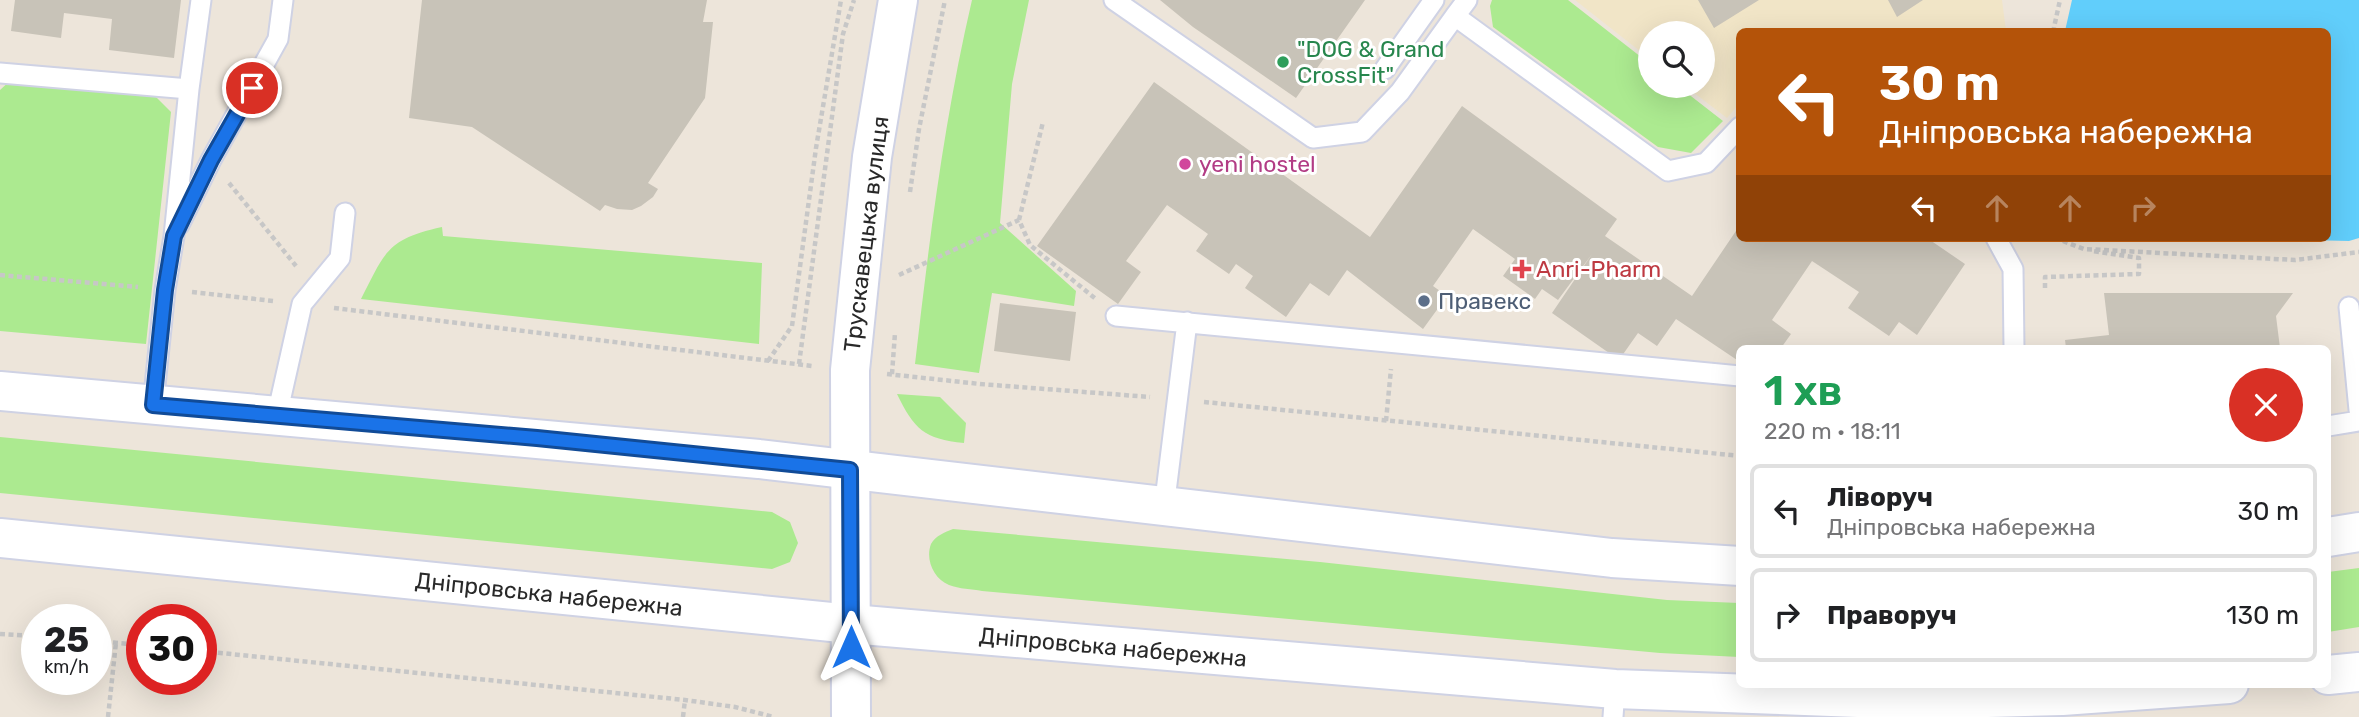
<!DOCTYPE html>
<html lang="uk">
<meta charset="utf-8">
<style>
:root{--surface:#fff;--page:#f2f2f2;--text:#202124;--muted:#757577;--line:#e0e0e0}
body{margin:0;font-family:Rubik,sans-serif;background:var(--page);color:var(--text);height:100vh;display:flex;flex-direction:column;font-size:26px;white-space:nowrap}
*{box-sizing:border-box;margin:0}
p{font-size:23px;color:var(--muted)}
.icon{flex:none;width:38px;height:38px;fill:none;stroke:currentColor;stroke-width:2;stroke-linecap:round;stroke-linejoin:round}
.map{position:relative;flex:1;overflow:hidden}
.sheet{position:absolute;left:1736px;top:345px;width:595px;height:343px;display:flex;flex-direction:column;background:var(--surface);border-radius:10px;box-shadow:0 7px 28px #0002}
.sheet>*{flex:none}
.top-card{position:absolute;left:1736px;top:28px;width:595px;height:214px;border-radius:10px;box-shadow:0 7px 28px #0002;background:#b45309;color:#fff;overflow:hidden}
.tools{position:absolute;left:1638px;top:21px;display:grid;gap:14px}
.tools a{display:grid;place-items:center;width:77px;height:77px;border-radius:50%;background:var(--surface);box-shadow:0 7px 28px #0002;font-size:35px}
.speed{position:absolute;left:21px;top:604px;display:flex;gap:14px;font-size:35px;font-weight:700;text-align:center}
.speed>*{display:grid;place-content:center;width:91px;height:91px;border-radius:50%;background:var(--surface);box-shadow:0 7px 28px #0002;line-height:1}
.speed small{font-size:18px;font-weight:400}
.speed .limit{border:10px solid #d22;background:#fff;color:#111}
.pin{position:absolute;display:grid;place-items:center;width:60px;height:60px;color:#fff;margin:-30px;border:4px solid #fff;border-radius:50%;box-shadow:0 2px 7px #0007}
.me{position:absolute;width:77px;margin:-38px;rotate:0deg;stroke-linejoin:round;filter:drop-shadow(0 0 5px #0008)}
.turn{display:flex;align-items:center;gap:24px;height:147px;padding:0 28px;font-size:32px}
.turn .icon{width:91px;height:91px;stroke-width:2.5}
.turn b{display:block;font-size:49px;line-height:60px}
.lanes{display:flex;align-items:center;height:66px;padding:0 28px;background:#0003;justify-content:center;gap:35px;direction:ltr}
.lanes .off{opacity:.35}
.round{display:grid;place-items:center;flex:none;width:74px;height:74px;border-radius:37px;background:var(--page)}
.summary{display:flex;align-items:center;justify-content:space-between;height:119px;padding:0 28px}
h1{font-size:42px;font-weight:600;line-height:52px;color:#1e9e55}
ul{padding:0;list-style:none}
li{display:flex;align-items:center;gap:21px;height:94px;margin:0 14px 10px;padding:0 14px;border:4px solid var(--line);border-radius:10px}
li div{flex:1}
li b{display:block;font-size:26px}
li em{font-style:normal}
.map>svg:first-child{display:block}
.education{fill:#f1e5c7}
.green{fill:#acea90}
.water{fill:#61cefb}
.building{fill:#c8c3b8}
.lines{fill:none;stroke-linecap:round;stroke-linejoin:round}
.service-casing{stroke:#cfd2e4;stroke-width:23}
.minor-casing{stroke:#cfd2e4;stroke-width:42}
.secondary-casing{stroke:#cfd2e4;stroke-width:42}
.path{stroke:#c7c7c7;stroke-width:4.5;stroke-dasharray:5 3.5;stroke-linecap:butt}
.service{stroke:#fff;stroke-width:19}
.minor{stroke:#fff;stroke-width:38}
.secondary{stroke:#fff;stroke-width:38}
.route-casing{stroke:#114b97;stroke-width:18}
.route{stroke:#1a73e8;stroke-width:12}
.leisure-dot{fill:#2e9e5b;stroke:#fff;stroke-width:2.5}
.hotel-dot{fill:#d1479c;stroke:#fff;stroke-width:2.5}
.health-dot{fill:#e0444e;stroke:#fff;stroke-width:2.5}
.service-dot{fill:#5c6f8a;stroke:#fff;stroke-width:2.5}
.labels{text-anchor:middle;stroke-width:6;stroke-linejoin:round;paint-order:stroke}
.leisure-label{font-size:23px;fill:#27864d;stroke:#fff;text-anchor:start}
.hotel-label{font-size:23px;fill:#b23c85;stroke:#fff;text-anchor:start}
.street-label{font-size:23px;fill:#292929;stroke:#fff}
.health-label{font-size:23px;fill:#be3a42;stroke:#fff;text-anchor:start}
.service-label{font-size:23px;fill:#4e5e75;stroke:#fff;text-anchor:start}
</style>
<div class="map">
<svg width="2359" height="717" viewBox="0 0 2359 717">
<rect width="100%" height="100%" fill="#ede5da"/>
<path class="education" d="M1575 0H2002L2006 31 1740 32 1739 104 1727 118 1685 86H1703V33H1650V59Z"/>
<path class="green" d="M972 0H1029L1012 84 1000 223 1076 291 1074 306 992 293 979 373 915 364C929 242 944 120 972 0Z
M1492 0H1568L1650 64V86H1678L1723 121 1691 153 1658 147 1493 27 1490 6Z
M11 80 153 94 171 112 146 344 0 331V90Z
M442 227 443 236 762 263 759 344 361 299C385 252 387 239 442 227Z
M897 394 940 397 966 423 964 443C924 439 914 429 897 394Z
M0 437 772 512 790 522 798 543 790 562 772 569 0 493Z
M953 529 1320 562 1667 600 1739 603V657L1660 653 982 591C972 589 959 589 949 585 934 579 925 560 931 544 935 536 945 532 953 529Z
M2359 568V627L2328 632V572Z"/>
<path class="water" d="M2072 0H2359V238L2349 241 2227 238H2328V32L2065 31Z"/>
<path class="building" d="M15 0H181L174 58 109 50 112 19 64 13 61 38 11 31Z
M422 0H707L703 22H713L705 98 648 183 658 189 653 197 641 206 632 210 617 209 605 205 600 211 472 127 409 118Z
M1160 0H1365L1296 98 1193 27Z
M1698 0H1759L1714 28Z
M1888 0H1923L1897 17Z
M1154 82 1370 237 1462 106 1617 219 1605 236 1692 296 1740 225V238H1927L1965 264 1917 335 1899 322 1889 336 1848 308 1859 292 1812 261 1772 320 1791 334 1781 348H1740V362L1676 319 1657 346 1638 333 1619 360 1552 313 1592 254 1558 300 1542 289 1535 299 1503 276 1515 259 1473 229 1433 286 1447 296 1423 329 1347 270 1329 296 1310 283 1286 317 1245 288 1253 276 1236 264 1229 274 1196 251 1208 234 1167 205 1126 261 1141 272 1118 304 1037 246Z
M2104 293H2293L2276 316 2280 348H2066L2065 340 2109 335Z
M1000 303 1076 312 1070 361 994 351Z"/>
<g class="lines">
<defs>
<path id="service" d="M1114 0 1313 138 1362 132 1400 92 1455 16 1668 171 1706 163 1740 127
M1455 16 1467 0
M1385 69 1434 0
M0 73 189 89
M179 225 211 160 278 39 283 0
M1996 238 2013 269 2014 348
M2349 307 2359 410
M1116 316 1740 376
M153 405 165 290 174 236 189 89 201 0
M277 415 302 304 340 258 345 213
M2328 426 2359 421
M1164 508 1187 322
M1613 717 1615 689"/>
<path id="minor" d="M851 717 850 370 872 157 898 0"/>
<path id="secondary" d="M0 391 759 459 1612 558 1740 566
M2328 537 2359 532
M0 538 851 624 1615 689 1912 700 2062 696 2229 684
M2328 675 2359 672"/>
</defs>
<use href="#service" class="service-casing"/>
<use href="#minor" class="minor-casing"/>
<use href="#secondary" class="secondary-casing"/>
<path class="path" d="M2053 32 2060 0
M229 183 296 266
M910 192 919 129 945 0
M1019 220 1043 122
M2055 238 2084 249 2295 260 2359 252
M0 275 138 287
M899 275 1019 220 1030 245 1097 300
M2045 288V277L2139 274V258L2092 251
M192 292 273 301
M334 308 812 366
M768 361 792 326 816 148 841 0
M799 364 843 34 854 0
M887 374 980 384 1150 397
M892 374 895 333
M1204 402 1740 456
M1386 421 1391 369
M0 634 37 636
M96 641 142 645
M201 651 685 700 735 707 774 717
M108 717 116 642
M683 717 685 700"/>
<use href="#service" class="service"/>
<use href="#minor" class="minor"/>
<use href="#secondary" class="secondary"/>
</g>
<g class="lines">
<defs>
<path id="route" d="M252 88 211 160 174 236 165 290 153 405 537 438 850 470 851 647"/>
</defs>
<use href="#route" class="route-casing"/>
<use href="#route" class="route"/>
</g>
<circle class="leisure-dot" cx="1283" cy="62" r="7"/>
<circle class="hotel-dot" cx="1185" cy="164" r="7"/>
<path class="health-dot" d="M1518.5 258.5h7v7h7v7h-7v7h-7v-7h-7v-7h7z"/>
<circle class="service-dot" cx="1424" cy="301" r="7"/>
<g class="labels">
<g class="leisure-label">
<text x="1297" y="57">"DOG &amp; Grand<tspan x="1297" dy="26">CrossFit"</tspan></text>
</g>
<g class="hotel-label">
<text x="1199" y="172">yeni hostel</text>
</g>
<g class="street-label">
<text transform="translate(866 234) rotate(-83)" y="8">Трускавецька вулиця</text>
<text transform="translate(549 594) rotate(6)" y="8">Дніпровська набережна</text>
<text transform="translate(1113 647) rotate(5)" y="8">Дніпровська набережна</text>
</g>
<g class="health-label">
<text x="1536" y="277">Anri-Pharm</text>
</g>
<g class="service-label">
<text x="1438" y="309">Правекс</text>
</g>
</g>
</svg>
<div class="tools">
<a><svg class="icon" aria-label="search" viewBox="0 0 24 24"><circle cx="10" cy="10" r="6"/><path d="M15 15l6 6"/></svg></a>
</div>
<div class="speed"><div>25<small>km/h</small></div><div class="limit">30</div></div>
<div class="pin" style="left:252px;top:88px;background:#d93025"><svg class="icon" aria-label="arrive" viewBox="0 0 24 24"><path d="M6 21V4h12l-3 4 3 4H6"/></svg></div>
<svg class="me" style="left:851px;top:647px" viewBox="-20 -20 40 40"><path d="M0-17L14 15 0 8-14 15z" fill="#1a73e8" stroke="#fff" stroke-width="4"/></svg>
<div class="top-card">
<div class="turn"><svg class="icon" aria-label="left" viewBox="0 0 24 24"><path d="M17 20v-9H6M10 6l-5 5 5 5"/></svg><div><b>30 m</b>Дніпровська набережна</div></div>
<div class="lanes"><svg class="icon" aria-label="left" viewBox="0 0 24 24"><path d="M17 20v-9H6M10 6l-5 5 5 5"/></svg><svg class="icon off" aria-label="ahead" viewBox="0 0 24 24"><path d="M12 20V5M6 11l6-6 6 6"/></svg><svg class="icon off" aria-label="ahead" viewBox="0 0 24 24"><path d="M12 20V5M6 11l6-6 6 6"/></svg><svg class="icon off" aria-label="right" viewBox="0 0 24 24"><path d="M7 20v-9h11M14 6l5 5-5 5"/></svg></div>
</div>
<section class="sheet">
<div class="summary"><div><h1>1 хв</h1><p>220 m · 18:11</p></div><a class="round" style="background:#d93025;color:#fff"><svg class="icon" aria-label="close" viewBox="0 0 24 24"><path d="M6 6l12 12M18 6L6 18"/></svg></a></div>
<ul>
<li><svg class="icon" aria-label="left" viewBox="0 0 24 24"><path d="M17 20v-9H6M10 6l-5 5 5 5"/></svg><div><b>Ліворуч</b><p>Дніпровська набережна</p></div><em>30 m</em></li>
<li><svg class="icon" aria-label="right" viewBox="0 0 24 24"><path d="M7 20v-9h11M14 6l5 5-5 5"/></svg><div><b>Праворуч</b></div><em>130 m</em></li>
</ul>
</section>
</div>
